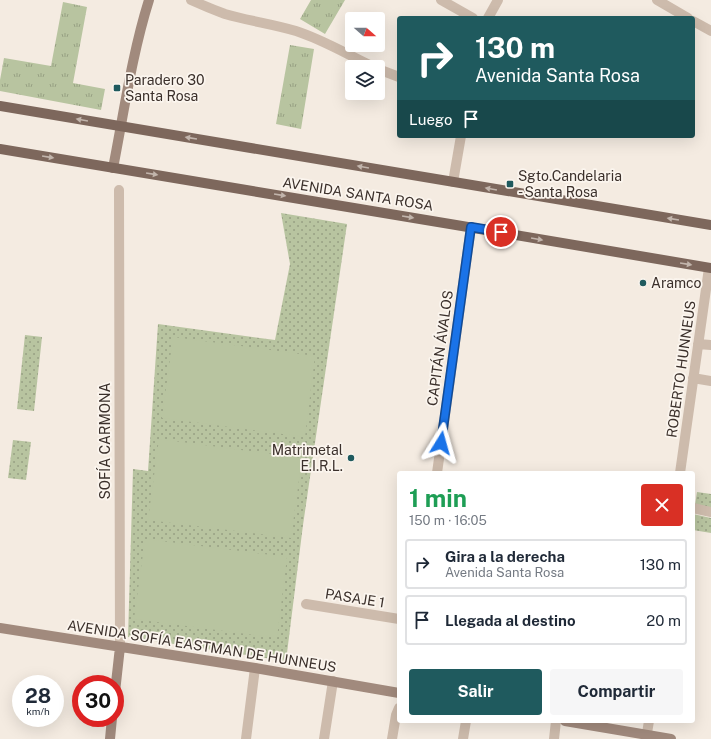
<!DOCTYPE html>
<html lang="es">
<meta charset="utf-8">
<style>
:root{--surface:#fff;--page:#f6f6f7;--text:#1f2937;--muted:#747a83;--line:#e0e1e3;--accent:#1f5a5e}
body{margin:0;font-family:"Public Sans",sans-serif;background:var(--page);color:var(--text);height:100vh;display:flex;flex-direction:column;font-size:15px;white-space:nowrap}
*{box-sizing:border-box;margin:0}
p{font-size:13px;color:var(--muted)}
.icon{flex:none;width:22px;height:22px;fill:none;stroke:currentColor;stroke-width:2;stroke-linecap:round;stroke-linejoin:round}
.map{position:relative;flex:1;overflow:hidden}
.drawer{position:absolute;left:397px;top:471px;width:298px;height:252px;display:flex;flex-direction:column;background:var(--surface);border-radius:4px;box-shadow:0 4px 16px #0002}
.drawer>*{flex:none}
.banner{position:absolute;left:397px;top:16px;width:298px;height:122px;border-radius:4px;box-shadow:0 4px 16px #0002;background:#1f5a5e;color:#fff;overflow:hidden}
.needle{width:26px;rotate:110deg}
.buttons{position:absolute;left:345px;top:12px;display:grid;gap:8px}
.buttons a{display:grid;place-items:center;width:40px;height:40px;border-radius:4px;background:var(--surface);box-shadow:0 4px 16px #0002;font-size:20px}
.speed{position:absolute;left:12px;top:675px;display:flex;gap:8px;font-size:20px;font-weight:700;text-align:center}
.speed>*{display:grid;place-content:center;width:52px;height:52px;border-radius:50%;background:var(--surface);box-shadow:0 4px 16px #0002;line-height:1}
.speed small{font-size:10px;font-weight:400}
.speed .limit{border:6px solid #d22;background:#fff;color:#111}
.pin{position:absolute;display:grid;place-items:center;width:34px;height:34px;color:#fff;margin:-17px;border:2px solid #fff;border-radius:50%;box-shadow:0 1px 4px #0007}
.me{position:absolute;width:44px;margin:-22px;rotate:8deg;stroke-linejoin:round;filter:drop-shadow(0 0 3px #0008)}
.turn{display:flex;align-items:center;gap:14px;height:84px;padding:0 12px;font-size:18px}
.turn .icon{width:52px;height:52px;stroke-width:2.5}
.turn b{display:block;font-size:28px;line-height:34px}
.then{display:flex;align-items:center;height:38px;padding:0 12px;background:#0003;gap:8px;font-size:15px}
.round{display:grid;place-items:center;flex:none;width:42px;height:42px;border-radius:4px;background:var(--page)}
.headline{display:flex;align-items:center;justify-content:space-between;height:68px;padding:0 12px}
h1{font-size:24px;font-weight:700;line-height:30px;color:#1e9e55}
.button{display:flex;gap:8px;margin-top:auto;padding:8px 12px}
.button a{flex:1;height:46px;border-radius:4px;background:var(--accent);color:#fff;font-size:16px;font-weight:700;line-height:46px;text-align:center}
.button a+a{background:var(--page);color:var(--text)}
ul{padding:0;list-style:none}
li{display:flex;align-items:center;gap:12px;height:50px;margin:0 8px 6px;padding:0 4px;border:2px solid var(--line);border-radius:4px}
li div{flex:1}
li b{display:block;font-size:15px}
li em{font-style:normal}
.map>svg:first-child{display:block}
.grass{fill:url(#grass-tufts)}
.park{fill:url(#park-dots)}
.pitch{fill:#b8c4a0}
.lines{fill:none;stroke-linecap:round;stroke-linejoin:round}
.street{stroke:#cdbbac;stroke-width:10}
.secondary{stroke:#a18a7d;stroke-width:10}
.primary{stroke:#7d675c;stroke-width:10}
.oneway{fill:#c2b5ac}
.route-casing{stroke:#114b97;stroke-width:10}
.route{stroke:#1a73e8;stroke-width:7}
.poi-dot{fill:#1f5a5e;stroke:#fbf5ee;stroke-width:1.5}
.labels{text-anchor:middle;stroke-width:3.5;stroke-linejoin:round;paint-order:stroke}
.poi-label{font-size:14px;fill:#3b302b;stroke:#fbf5ee;text-anchor:start}
.street-label{font-size:14px;fill:#3b302b;stroke:#fbf5ee}
</style>
<div class="map">
<svg width="711" height="739" viewBox="0 0 711 739">
<defs>
<pattern id="grass-tufts" width="24" height="20" patternUnits="userSpaceOnUse"><rect width="24" height="20" fill="#b8c4a0"/><path d="M3 7l-1-3M5 7V3M7 7l1-3M15 17l-1-3M17 17v-4M19 17l1-3" fill="none" stroke="#97a083"/></pattern>
<pattern id="park-dots" width="8" height="8" patternUnits="userSpaceOnUse"><rect width="8" height="8" fill="#b8c4a0"/><path d="M2 2h.1M6 6h.1" fill="none" stroke="#97a083" stroke-width="1.8" stroke-linecap="round"/></pattern>
</defs>
<rect width="100%" height="100%" fill="#f4ebe1"/>
<path class="grass" d="M311 0H345L325 34 300 19Z
M63 2 87 7 73 83 105 89 101 110 0 91V80L4 58 51 66Z
M290 45 314 49 301 129 276 124Z"/>
<path class="park" d="M281 213 347 224 303 525 286 661 128 637 133 469 148 471 158 324 275 340 290 264Z
M25 335 42 337 34 411 17 409Z
M13 440 31 442 26 480 8 478Z
M697 492 711 494V508L695 505Z
M693 514 711 518V533L693 530Z"/>
<path class="pitch" d="M173 337 315 356 305 437 162 418Z
M159 439 302 458 291 538 148 520Z
M145 539 287 557 277 638 134 619Z"/>
<g class="lines">
<path class="street" d="M191 0C202 5 214 10 225 14 249 21 273 24 296 31 324 40 348 55 374 67
M441 0 473 18
M657 0 688 18
M488 18 498 0
M693 21 711 31
M378 69 399 77
M453 182 461 136
M119 190 120 647
M698 344 711 345
M693 378 711 381
M437 473 471 227
M680 473 709 268
M693 508 711 512
M306 604 399 619
M246 739 255 668
M324 739 333 681
M392 739 396 715 399 708
M463 739 466 721
M554 739 556 721
M646 739 649 721"/>
<path class="secondary" d="M113 168C124 112 132 54 149 0
M0 628 255 668 399 693
M115 692 120 647
M565 721 671 739
M110 739 112 718"/>
<path class="primary" d="M0 106 711 225
M0 149 456 225 711 268"/>
</g>
<defs><path id="oneway-solid" d="M-6-.8H1V-3.2L6.5 0L1 3.2V.8H-6Z"/></defs>
<g class="oneway">
<use href="#oneway-solid" transform="translate(82 120) rotate(-170)"/>
<use href="#oneway-solid" transform="translate(191 138) rotate(-171)"/>
<use href="#oneway-solid" transform="translate(48 157) rotate(9)"/>
<use href="#oneway-solid" transform="translate(363 167) rotate(-170)"/>
<use href="#oneway-solid" transform="translate(152 174) rotate(9)"/>
<use href="#oneway-solid" transform="translate(491 189) rotate(-170)"/>
<use href="#oneway-solid" transform="translate(280 195) rotate(9)"/>
<use href="#oneway-solid" transform="translate(408 217) rotate(9)"/>
<use href="#oneway-solid" transform="translate(673 219) rotate(-171)"/>
<use href="#oneway-solid" transform="translate(537 239) rotate(10)"/>
<use href="#oneway-solid" transform="translate(686 264) rotate(9)"/>
</g>
<g class="lines">
<defs>
<path id="route" d="M441 443 471 227 501 232"/>
</defs>
<use href="#route" class="route-casing"/>
<use href="#route" class="route"/>
</g>
<g class="poi-dot">
<rect x="113" y="84" width="8" height="8" rx="2"/>
<rect x="506" y="180" width="8" height="8" rx="2"/>
<circle cx="643" cy="283" r="4"/>
<circle cx="351" cy="458" r="4"/>
</g>
<g class="labels">
<g class="poi-label">
<text x="125" y="85">Paradero 30<tspan x="125" dy="16">Santa Rosa</tspan></text>
<text x="518" y="181">Sgto.Candelaria<tspan x="518" dy="16">- Santa Rosa</tspan></text>
<text x="651" y="288">Aramco</text>
<text x="343" y="455" text-anchor="end">Matrimetal<tspan x="343" dy="16">E.I.R.L.</tspan></text>
</g>
<g class="street-label">
<text transform="translate(358 194) rotate(9)" y="5">AVENIDA SANTA ROSA</text>
<text transform="translate(440 348) rotate(-82)" y="5">CAPITÁN ÁVALOS</text>
<text transform="translate(681 369) rotate(-82)" y="5">ROBERTO HUNNEUS</text>
<text transform="translate(105 441) rotate(-90)" y="5">SOFÍA CARMONA</text>
<text transform="translate(355 598) rotate(9)" y="5">PASAJE 1</text>
<text transform="translate(202 646) rotate(9)" y="5">AVENIDA SOFÍA EASTMAN DE HUNNEUS</text>
</g>
</g>
</svg>
<div class="buttons">
<a><svg class="needle" viewBox="-14 -14 28 28"><path d="M0-13l5 13h-10z" fill="#e53935"/><path d="M0 13l5-13h-10z" fill="#747a83"/></svg></a>
<a><svg class="icon" aria-label="layers" viewBox="0 0 24 24"><path d="M12 4l9 5-9 5-9-5zM3 14l9 5 9-5"/></svg></a>
</div>
<div class="speed"><div>28<small>km/h</small></div><div class="limit">30</div></div>
<div class="pin" style="left:501px;top:232px;background:#d93025"><svg class="icon" aria-label="arrive" viewBox="0 0 24 24"><path d="M6 21V4h12l-3 4 3 4H6"/></svg></div>
<svg class="me" style="left:441px;top:443px" viewBox="-20 -20 40 40"><path d="M0-17L14 15 0 8-14 15z" fill="#1a73e8" stroke="#fff" stroke-width="4"/></svg>
<div class="banner">
<div class="turn"><svg class="icon" aria-label="right" viewBox="0 0 24 24"><path d="M7 20v-9h11M14 6l5 5-5 5"/></svg><div><b>130 m</b>Avenida Santa Rosa</div></div>
<div class="then">Luego<svg class="icon" aria-label="arrive" viewBox="0 0 24 24"><path d="M6 21V4h12l-3 4 3 4H6"/></svg></div>
</div>
<section class="drawer">
<div class="headline"><div><h1>1 min</h1><p>150 m · 16:05</p></div><a class="round" style="background:#d93025;color:#fff"><svg class="icon" aria-label="close" viewBox="0 0 24 24"><path d="M6 6l12 12M18 6L6 18"/></svg></a></div>
<ul>
<li><svg class="icon" aria-label="right" viewBox="0 0 24 24"><path d="M7 20v-9h11M14 6l5 5-5 5"/></svg><div><b>Gira a la derecha</b><p>Avenida Santa Rosa</p></div><em>130 m</em></li>
<li><svg class="icon" aria-label="arrive" viewBox="0 0 24 24"><path d="M6 21V4h12l-3 4 3 4H6"/></svg><div><b>Llegada al destino</b></div><em>20 m</em></li>
</ul>
<div class="button"><a>Salir</a><a>Compartir</a></div>
</section>
</div>
